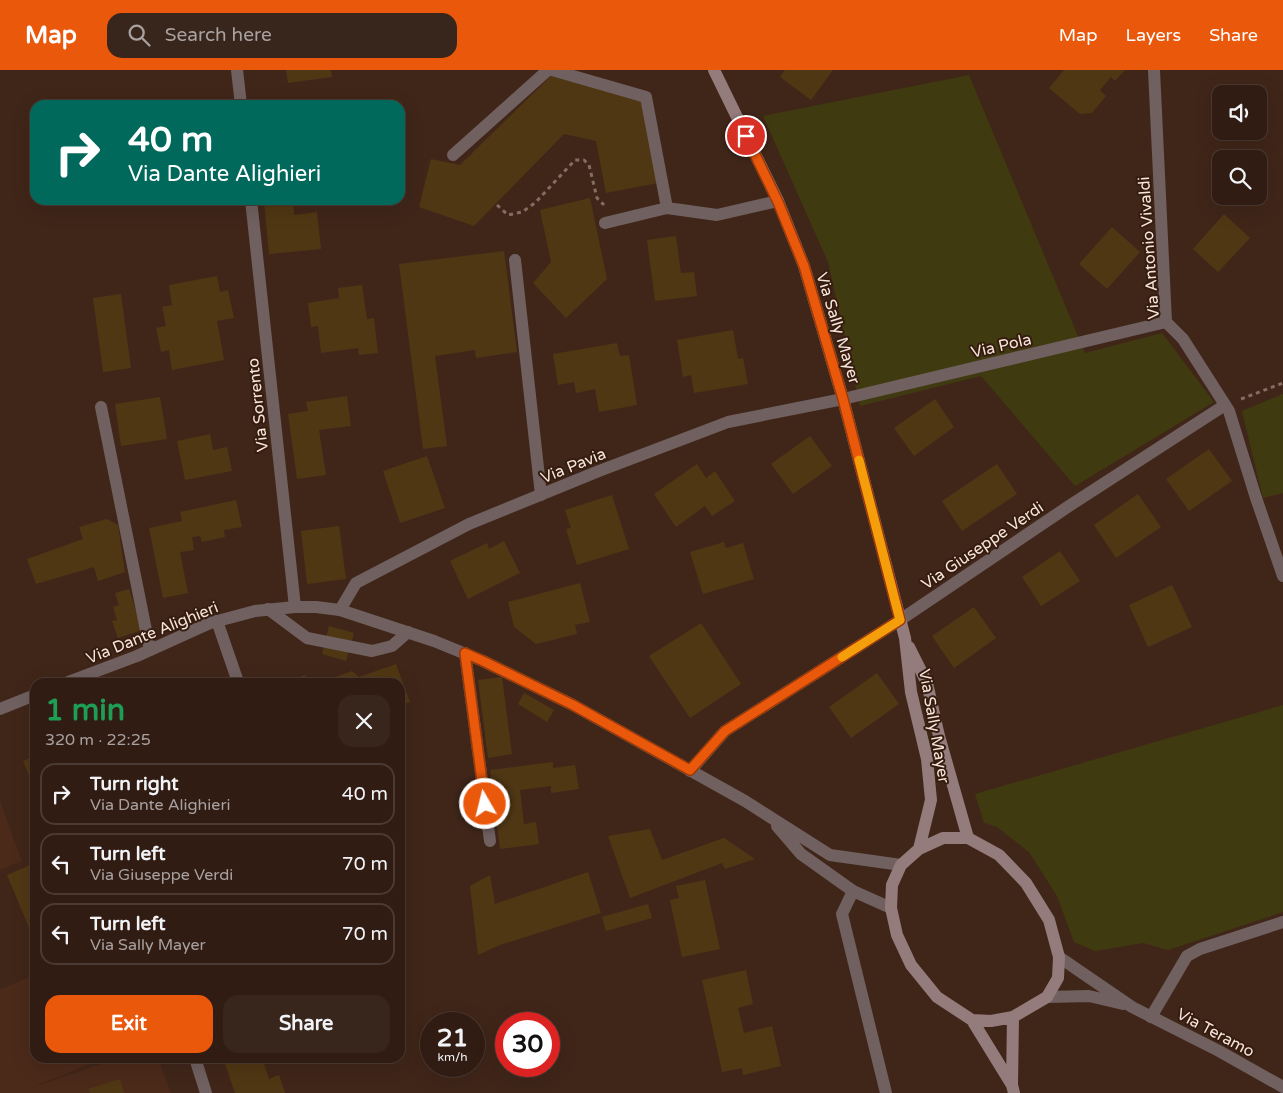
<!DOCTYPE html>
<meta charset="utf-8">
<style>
:root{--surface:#301c13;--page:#38251c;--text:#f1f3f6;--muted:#a8a1a0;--line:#4b3a33;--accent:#ea580c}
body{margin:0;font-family:"Varela Round",sans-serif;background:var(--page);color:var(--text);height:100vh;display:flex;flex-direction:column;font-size:19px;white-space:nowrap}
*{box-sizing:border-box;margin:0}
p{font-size:16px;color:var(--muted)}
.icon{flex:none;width:28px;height:28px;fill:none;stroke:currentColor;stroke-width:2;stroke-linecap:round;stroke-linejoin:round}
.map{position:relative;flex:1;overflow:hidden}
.drawer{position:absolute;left:30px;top:608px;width:375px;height:385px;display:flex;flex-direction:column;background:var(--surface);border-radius:15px;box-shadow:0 5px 20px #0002,0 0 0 1px var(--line)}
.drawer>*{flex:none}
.top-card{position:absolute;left:30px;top:30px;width:375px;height:105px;border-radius:15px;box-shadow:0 5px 20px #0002,0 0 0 1px var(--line);background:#00695c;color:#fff;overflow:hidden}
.fabs{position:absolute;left:1212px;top:15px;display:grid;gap:10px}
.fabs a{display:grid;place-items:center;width:55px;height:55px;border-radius:10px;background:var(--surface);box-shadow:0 5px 20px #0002,0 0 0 1px var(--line);font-size:25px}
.speed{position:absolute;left:420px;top:942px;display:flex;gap:10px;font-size:25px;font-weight:700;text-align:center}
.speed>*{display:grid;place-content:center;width:65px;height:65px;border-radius:50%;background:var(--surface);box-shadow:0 5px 20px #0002,0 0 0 1px var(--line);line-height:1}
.speed small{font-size:12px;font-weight:400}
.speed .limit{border:8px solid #d22;background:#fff;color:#111}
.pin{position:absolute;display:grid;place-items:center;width:42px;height:42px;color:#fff;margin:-21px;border:2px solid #fff;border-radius:50%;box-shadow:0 1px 5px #0007}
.me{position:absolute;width:55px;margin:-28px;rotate:352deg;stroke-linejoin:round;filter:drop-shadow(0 0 4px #0008)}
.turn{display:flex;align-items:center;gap:18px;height:105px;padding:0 15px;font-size:22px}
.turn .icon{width:65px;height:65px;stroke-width:2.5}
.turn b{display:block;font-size:35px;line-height:42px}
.round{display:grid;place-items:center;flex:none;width:52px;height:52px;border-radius:15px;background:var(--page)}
.headline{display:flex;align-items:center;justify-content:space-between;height:85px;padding:0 15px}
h1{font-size:30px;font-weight:700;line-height:38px;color:#1e9e55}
.cta{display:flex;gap:10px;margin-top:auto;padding:10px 15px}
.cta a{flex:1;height:58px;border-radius:15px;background:var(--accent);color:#fff;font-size:20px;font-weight:700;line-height:58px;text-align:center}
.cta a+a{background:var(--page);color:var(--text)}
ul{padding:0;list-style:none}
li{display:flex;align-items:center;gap:15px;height:62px;margin:0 10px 8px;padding:0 5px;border:2px solid var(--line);border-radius:15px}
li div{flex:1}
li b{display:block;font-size:19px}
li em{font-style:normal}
header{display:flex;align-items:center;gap:30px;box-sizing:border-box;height:70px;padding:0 25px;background:var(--accent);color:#fff}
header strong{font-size:24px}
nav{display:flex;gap:28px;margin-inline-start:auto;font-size:18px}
.search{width:350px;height:45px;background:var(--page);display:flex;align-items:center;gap:12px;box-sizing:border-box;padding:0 18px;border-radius:15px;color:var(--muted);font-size:19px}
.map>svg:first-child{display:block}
.built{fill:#4b2a1a}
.green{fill:#403a10}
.building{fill:#503714}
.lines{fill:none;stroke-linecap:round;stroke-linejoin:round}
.path{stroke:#846d62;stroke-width:3;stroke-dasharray:4 4;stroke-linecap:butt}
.service{stroke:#706060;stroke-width:12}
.minor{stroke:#706060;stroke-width:12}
.tertiary{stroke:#706060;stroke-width:12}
.secondary{stroke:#957c7c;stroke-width:12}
.route-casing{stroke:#983908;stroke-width:12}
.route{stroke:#ea580c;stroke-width:9}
.slow{stroke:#f59e0b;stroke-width:9}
.labels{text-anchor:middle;stroke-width:4;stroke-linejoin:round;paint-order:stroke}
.street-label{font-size:16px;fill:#f7e5dc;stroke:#351c0f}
</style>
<header>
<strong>Map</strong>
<div class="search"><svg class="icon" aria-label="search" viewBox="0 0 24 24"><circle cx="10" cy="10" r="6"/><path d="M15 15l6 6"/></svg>Search here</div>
<nav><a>Map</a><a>Layers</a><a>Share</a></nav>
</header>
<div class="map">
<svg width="1283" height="1023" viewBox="0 0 1283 1023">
<rect width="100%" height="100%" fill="#402619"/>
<path class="built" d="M0 731 22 791 0 800Z
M35 905V988H106L25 1020 118 988H158L171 1023H0V919Z"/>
<path class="green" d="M969 5 1085 283 1162 263 1214 332 1075 416 981 306 860 336 828 192 763 46Z
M1283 324V423L1263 428 1242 341Z
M1283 635V842L1168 880 1143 873 1095 881 1074 872 1057 826 1029 782 997 757 984 753 975 724Z"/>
<path class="building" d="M286 0H331L332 7 288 13Z
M785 0H833L811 30 780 7Z
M1064 0H1125L1115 11 1111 7 1100 20 1106 26 1092 43 1080 44 1049 18Z
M551 6 641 30 658 113 606 123 596 71 564 64 474 156 419 137 431 89 460 95Z
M590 128 607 209 566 248 533 213 551 192 540 140Z
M284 130H293L294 145 317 142 321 179 269 184 264 132Z
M1224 144 1250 168 1218 202 1193 179Z
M1112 157 1140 182 1107 219 1079 194Z
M676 166 681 203 694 202 697 226 655 231 647 170Z
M504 181 517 282 476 288 475 280 435 286 447 376 423 379 399 194Z
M217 206 220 222 228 220 234 248 217 251 224 290 172 300 169 280 161 282 156 258 166 256 162 237 172 235 169 215Z
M362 215 367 249 374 248 378 283 359 285 358 278 321 283 318 256 311 257 308 233 339 228 338 218Z
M121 224 131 298 103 302 93 228Z
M733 260 738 289 743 288 748 314 694 323 691 305 683 307 677 270Z
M617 273 620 286 629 285 637 335 599 342 595 319 576 323 574 312 558 315 553 284Z
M347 326 351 356 319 360 326 405 297 409 288 344 308 341 306 332Z
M160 327 167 369 121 376 115 334Z
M935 329 954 357 914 386 894 358Z
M210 364 213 380 227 377 232 401 185 410 177 371Z
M810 366 832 396 793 424 771 394Z
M1209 379 1232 411 1189 441 1166 409Z
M427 386 445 438 400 453 383 401Z
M697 394 706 408 715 401 735 431 712 446 705 436 676 457 654 424Z
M997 394 1017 424 962 461 942 431Z
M1138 424 1161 457 1116 488 1094 455Z
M612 425 629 479 577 495 566 459 571 458 565 440Z
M236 430 242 457 224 460 225 467 202 472 200 466 192 467 194 480 180 482 188 523 163 528 149 458 182 451 180 442Z
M107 449 118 455 125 502 98 511 94 497 36 514 27 489 83 469 79 457Z
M339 456 346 509 307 514 301 461Z
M504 471 520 503 468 529 450 491 487 473 489 479Z
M724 472 726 478 743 473 754 509 703 524 690 482Z
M1060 481 1080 511 1041 536 1022 507Z
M580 513 590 552 575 555 577 564 536 574 514 557 508 532Z
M1172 515 1192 557 1148 577 1129 535Z
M129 519 142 560 118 568 112 551 117 550 113 537 119 535 115 523Z
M974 537 996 568 954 598 932 566Z
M701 553 741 614 690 648 649 586Z
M329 556 354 563 346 591 322 584Z
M396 594 410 632 400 636V612H310L322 608V612L352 601 359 607Z
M877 603 899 634 851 668 829 637Z
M305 605 308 612H286Z
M502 607 512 684 488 688 478 610Z
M524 623 554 640 547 652 518 634Z
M35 686V714L33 715 23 691Z
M553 692V698L575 695 579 719 551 723V716L520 720 524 754 536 752 539 774 500 779 490 700Z
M650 759 662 790 724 768 755 789 725 799 722 793 630 828 608 766Z
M35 793V872L7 805Z
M588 802 601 843 500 875 478 885 470 816 490 805 495 834Z
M705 810 720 879 682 887 670 830 679 828 676 816Z
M648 834 652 848 606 861 602 847Z
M746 900 753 934 738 938 744 963 772 956 781 996 743 1005 742 998 722 1002 702 910Z
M223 988H262L269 1009 279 1005 285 1023H235Z
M120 1009 124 1023H90L88 1019Z"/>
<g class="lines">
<path class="path" d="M497 135 508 145 522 142 535 133 575 90H584L589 95 597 128 604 135
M1241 329 1283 313"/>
<path class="service" d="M552 0 646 27 667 138 717 145 778 131
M453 85 548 0
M605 153 667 138
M515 190 541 425
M101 337 150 580
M268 539 307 568 372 581 392 576 408 562"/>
<path class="minor" d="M237 0 241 35
M1154 0 1166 252 1183 269 1229 341 1256 428 1283 506
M251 130 295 537
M340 540 356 513 469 454 599 401 728 352 843 329 1166 252
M217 551 238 612
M465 583 490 771
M690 701 725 661 900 550 1069 436 1225 335
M853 821 842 844 886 1023
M1151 947 1187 886 1200 879 1283 852
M195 988 206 1023"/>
<path class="tertiary" d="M68 612 137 586 210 553 255 541 295 537H316L340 540 434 571 483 591 573 635 745 731 830 785 901 795
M0 639 35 625
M777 756 801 784 853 821 891 838
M1059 887 1132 937 1219 981 1283 1017
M1047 927 1089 926 1123 934"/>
<path class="secondary" d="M714 0 778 131 804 196 843 329 905 568 911 622 927 689 931 730 919 779
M909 577 927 613 939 666 968 768
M943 768H968L999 785 1026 813 1049 850 1059 887 1058 908 1047 927 1013 947 991 951 972 950 937 927 911 895 897 865 891 838 892 815 901 795 919 779Z
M972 950 1012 1015 1014 1023
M1012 1015 1013 947"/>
</g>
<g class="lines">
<defs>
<path id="route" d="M485 734 465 583 483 591 573 635 690 700 725 661 900 550 843 329 804 196 778 132 746 66"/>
</defs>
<use href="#route" class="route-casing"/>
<use href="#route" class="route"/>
<path class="slow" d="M842 587 900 550 859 390"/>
</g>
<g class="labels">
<g class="street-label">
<text transform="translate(1148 178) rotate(-94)" y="6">Via Antonio Vivaldi</text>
<text transform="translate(839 258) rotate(73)" y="6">Via Sally Mayer</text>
<text transform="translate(1001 275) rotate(-13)" y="6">Via Pola</text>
<text transform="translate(257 335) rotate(-96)" y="6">Via Sorrento</text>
<text transform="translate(573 395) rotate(-22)" y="6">Via Pavia</text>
<text transform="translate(982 475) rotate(-34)" y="6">Via Giuseppe Verdi</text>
<text transform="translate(152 562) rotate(-22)" y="6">Via Dante Alighieri</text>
<text transform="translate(935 656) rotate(80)" y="6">Via Sally Mayer</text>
<text transform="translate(1216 962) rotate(28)" y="6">Via Teramo</text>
</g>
</g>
</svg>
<div class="fabs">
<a><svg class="icon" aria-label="sound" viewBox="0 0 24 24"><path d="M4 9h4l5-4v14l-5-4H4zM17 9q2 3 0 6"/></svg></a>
<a><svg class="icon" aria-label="search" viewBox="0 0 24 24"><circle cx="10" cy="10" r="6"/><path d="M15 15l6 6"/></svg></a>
</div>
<div class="speed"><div>21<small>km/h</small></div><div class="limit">30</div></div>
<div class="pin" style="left:746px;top:66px;background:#d93025"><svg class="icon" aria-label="arrive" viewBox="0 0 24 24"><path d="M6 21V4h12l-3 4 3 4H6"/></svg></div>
<svg class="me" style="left:485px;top:734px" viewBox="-20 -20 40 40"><circle r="17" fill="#ea580c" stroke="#fff" stroke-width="3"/><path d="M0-11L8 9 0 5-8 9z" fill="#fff"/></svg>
<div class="top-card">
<div class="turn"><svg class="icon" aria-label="right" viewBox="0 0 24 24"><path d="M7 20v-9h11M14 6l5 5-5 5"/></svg><div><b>40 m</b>Via Dante Alighieri</div></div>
</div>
<section class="drawer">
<div class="headline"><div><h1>1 min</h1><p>320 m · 22:25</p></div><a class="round"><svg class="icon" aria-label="close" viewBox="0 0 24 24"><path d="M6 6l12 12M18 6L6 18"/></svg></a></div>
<ul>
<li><svg class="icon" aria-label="right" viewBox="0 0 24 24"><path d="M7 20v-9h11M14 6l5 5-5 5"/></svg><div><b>Turn right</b><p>Via Dante Alighieri</p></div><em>40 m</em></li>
<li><svg class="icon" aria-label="left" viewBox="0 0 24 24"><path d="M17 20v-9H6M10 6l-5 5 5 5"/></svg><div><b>Turn left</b><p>Via Giuseppe Verdi</p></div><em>70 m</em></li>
<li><svg class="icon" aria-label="left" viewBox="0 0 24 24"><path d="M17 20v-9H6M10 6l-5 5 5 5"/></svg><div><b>Turn left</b><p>Via Sally Mayer</p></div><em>70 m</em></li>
</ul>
<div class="cta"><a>Exit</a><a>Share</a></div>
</section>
</div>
